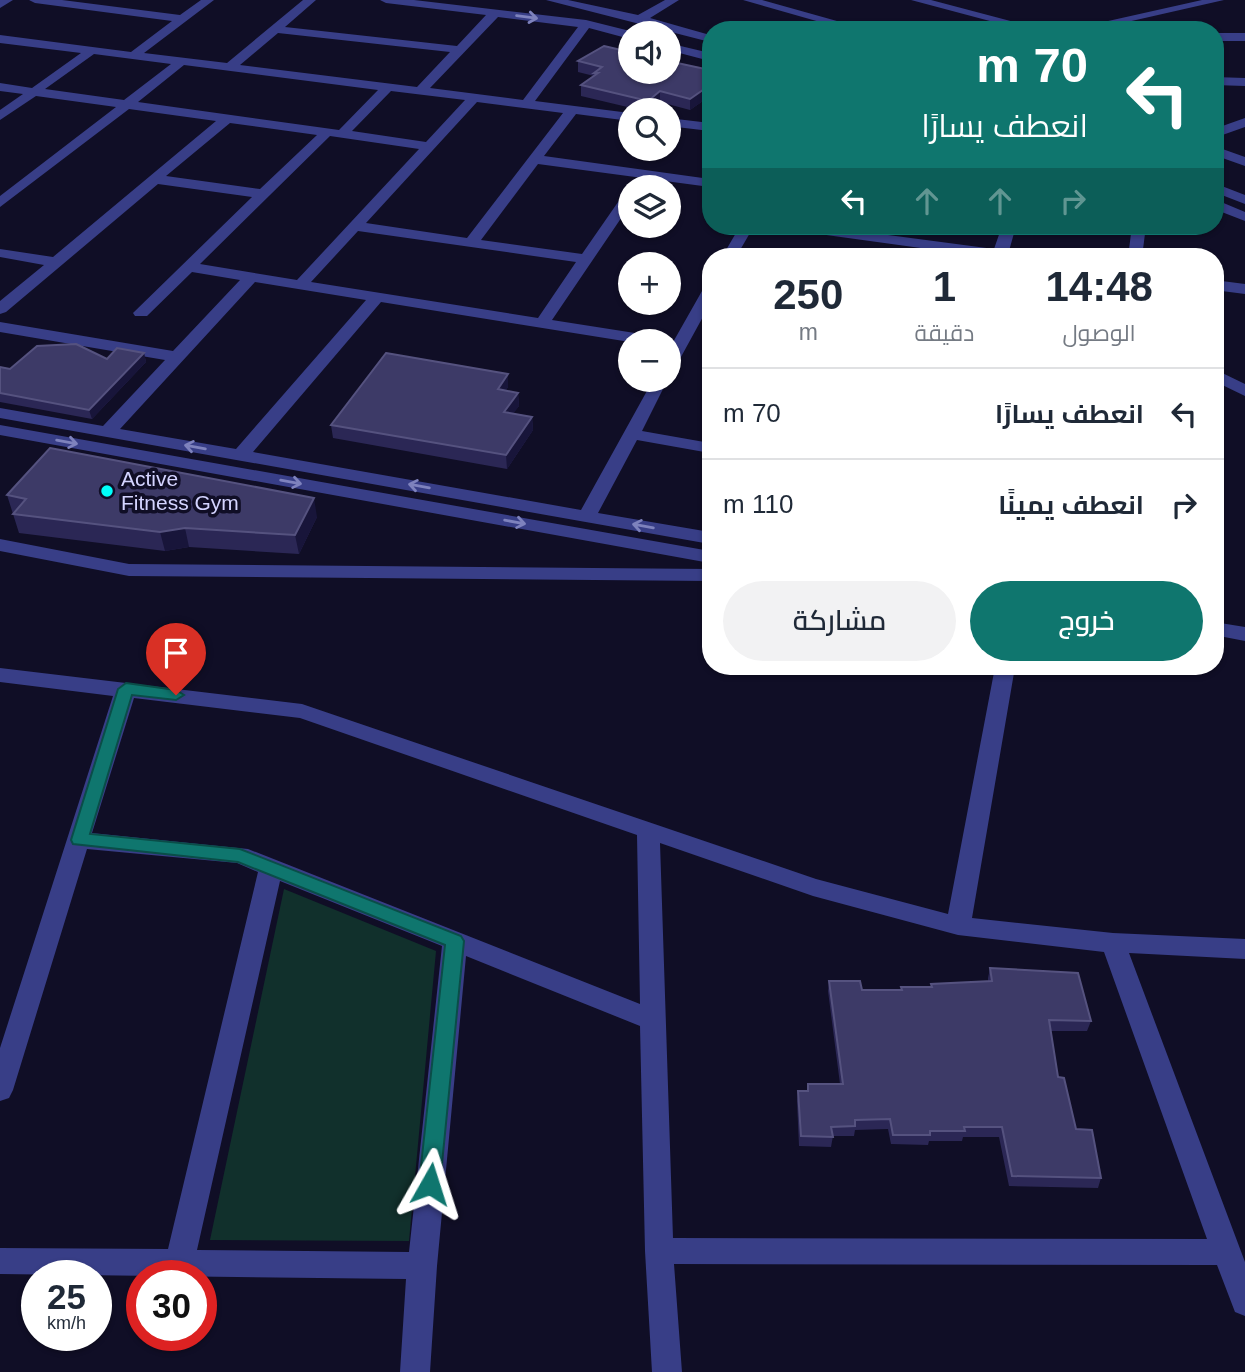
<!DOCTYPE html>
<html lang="ar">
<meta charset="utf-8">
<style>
:root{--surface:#fff;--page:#f2f2f3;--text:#1f2937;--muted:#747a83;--line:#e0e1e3;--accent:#0f766e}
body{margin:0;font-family:Helvetica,Cairo,sans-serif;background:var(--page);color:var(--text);direction:rtl;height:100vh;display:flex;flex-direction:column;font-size:26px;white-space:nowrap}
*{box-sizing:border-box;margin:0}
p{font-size:23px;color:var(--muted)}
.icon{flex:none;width:38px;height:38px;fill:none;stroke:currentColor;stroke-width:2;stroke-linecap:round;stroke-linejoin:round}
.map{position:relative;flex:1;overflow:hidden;direction:ltr}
.drawer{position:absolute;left:702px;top:248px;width:522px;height:427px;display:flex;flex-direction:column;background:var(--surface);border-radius:28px;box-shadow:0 2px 5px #0004;direction:rtl}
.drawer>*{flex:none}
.guide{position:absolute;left:702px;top:21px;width:522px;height:214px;border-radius:28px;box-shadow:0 2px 5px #0004;direction:rtl;background:#0f766e;color:#fff;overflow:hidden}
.tools{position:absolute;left:618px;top:21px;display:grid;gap:14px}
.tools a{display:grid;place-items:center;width:63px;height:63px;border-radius:50%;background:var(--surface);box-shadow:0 2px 5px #0004;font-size:35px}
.speed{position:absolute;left:21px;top:1260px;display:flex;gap:14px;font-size:35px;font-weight:700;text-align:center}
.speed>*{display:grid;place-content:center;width:91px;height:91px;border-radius:50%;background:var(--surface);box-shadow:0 2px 5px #0004;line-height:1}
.speed small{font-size:18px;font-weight:400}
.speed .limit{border:10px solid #d22;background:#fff;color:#111}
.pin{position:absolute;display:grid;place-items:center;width:60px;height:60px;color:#fff;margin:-72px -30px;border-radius:50% 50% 50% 0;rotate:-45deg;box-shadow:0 0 7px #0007}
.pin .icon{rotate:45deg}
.me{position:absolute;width:77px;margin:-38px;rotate:6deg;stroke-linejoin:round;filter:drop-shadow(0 0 5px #0008)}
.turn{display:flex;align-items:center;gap:24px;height:147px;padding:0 21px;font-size:32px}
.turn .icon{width:91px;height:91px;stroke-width:2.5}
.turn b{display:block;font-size:49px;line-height:60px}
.lanes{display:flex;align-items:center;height:66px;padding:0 21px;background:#0003;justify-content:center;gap:35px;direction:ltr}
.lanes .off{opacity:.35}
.eta{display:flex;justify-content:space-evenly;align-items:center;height:119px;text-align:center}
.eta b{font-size:42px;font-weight:600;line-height:49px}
.action{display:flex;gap:14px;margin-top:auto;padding:14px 21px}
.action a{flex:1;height:80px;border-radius:42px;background:var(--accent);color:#fff;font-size:28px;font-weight:600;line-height:80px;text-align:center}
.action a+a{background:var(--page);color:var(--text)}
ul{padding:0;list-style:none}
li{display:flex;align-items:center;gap:21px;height:91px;padding:0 21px;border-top:2px solid var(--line)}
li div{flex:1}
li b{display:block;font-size:26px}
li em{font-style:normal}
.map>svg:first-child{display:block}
.green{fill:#11302c}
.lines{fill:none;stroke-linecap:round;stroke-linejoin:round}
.street{fill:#383e87;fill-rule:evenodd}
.wall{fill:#2b2755}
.shaded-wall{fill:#18153a}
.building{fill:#3d3a67;stroke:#55527f;stroke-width:2}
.oneway{stroke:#7e82bd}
.route{fill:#0f766e;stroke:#0a4d48;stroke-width:2}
.poi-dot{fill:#00fffb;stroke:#100e26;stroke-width:2.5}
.labels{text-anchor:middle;stroke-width:7;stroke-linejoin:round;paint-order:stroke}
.poi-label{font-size:21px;fill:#d4d4ff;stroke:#100e26;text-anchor:start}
</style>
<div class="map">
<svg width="1245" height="1372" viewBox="0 0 1245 1372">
<rect width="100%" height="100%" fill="#100e26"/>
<path class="green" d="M284 889 436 951 409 1241 210 1240Z"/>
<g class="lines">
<path class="street" d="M0 0H13L0 8Z
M29 0H62L180 15 201 0H214L144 53 227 63 303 0H316L285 27 457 46 486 15 386 3 380 0H414L586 20 634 32 630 33V39L589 28 535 101 630 113V121L576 114 544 156 710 179V187L538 164 481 240 582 254 625 192 630 191V205L552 320 654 336 662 341 630 342 381 302 253 452 581 510 653 380 668 379 642 431 710 443V453L637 440 598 513 710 532V544L0 418V408L103 426 165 360 0 332V322L173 351 240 280 192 272 147 316H135L133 313 252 197 158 184 6 312 0 314V301L44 265 0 257V249L53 257 216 121 129 109 0 207V196L116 107 36 96 0 120V110L23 94 0 91V83L32 88 81 53 0 43V35L131 52 172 21 35 3ZM498 17 578 27 523 100 430 88ZM278 33 450 52 417 87 240 65ZM94 54 171 64 124 100 45 89ZM184 65 378 90 339 130 138 102ZM391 91 465 100 426 142 352 131ZM477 102 563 113 467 238 366 223ZM230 123 317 135 260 189 166 176ZM330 136 419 149 297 280 200 264ZM358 231 576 262 538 318 311 282ZM255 282 366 300 236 449 120 429Z
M546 0H568L638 15 665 0H679L650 18 710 35V42Z
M743 0H762L869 30H848Z
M911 0H931L1045 30H1024Z
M1202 0H1224L1092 30H1068Z
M1214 33H1245V41H1214Z
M668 43 710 53V61L668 50Z
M1214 77 1245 78V86L1214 85Z
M668 118 710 123V131L668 126Z
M1245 118V127L1214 138V129Z
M1214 146 1245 157V166L1214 155Z
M1214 183 1245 195V204L1214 192Z
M1214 199 1245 212V221L1214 209Z
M740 226H754L736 257H722Z
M783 226H820L994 249 1002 226H1016L1009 251 1022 254 1024 257H986L790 230Z
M1132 226H1146L1142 257H1128Z
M1214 280 1245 284V294L1214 290Z
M710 286V304L676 366 668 371V351L702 291Z
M1214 369 1245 384V396L1214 381Z
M0 425 710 551V563L0 435Z
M0 539 129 564 710 569V581L129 576 0 551Z
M1214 622 1245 627V641L1214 635Z
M995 667H1015L972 918 1113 933 1245 939V959L1129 953 1245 1262V1316L1235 1312 1217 1265 674 1264 682 1372H652L645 1251 640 1026 466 956 437 1266 430 1372H400L406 1279 0 1274V1248L168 1249 258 872 237 863 87 849 13 1090 9 1098 0 1101V1048L113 696 0 682V668L302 704 816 879 948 914ZM134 698 300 718 637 835 640 1004 248 849 92 833ZM660 843 813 896 958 935 1104 952 1207 1239 673 1238ZM280 881 442 946 409 1252 197 1250Z"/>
</g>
<path class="wall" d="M578 61 710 70V96L690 110 660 102 650 110H640L581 96V85L594 76 578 72Z
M144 353 146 362 92 419 0 402V367L10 369 107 359Z
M508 374V387L506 390 518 393 519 406 513 413 532 417 533 430 507 469 333 438 331 425Z
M7 495 317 517 299 554 189 547 165 551 19 533Z
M990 968 1091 1021 1087 1031H1050L1058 1077 1076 1129 1101 1178 1098 1188 1009 1186 999 1137H963L962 1141H929L928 1145 891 1144 888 1129 855 1130 854 1136H833L831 1147 799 1146 797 1101 798 1091H807L808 1084H840L828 991 829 981 862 990H901V987H931V984L988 981V978Z"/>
<path class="shaded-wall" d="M710 85V96L690 110V99Z
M660 91V102L650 110H648V101Z
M144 353 146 362 92 419 89 410Z
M508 374V387L499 402 498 389Z
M518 393 519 406 505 425 504 412Z
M532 417 533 430 507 469 506 455Z
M314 498 317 517 299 554 295 535Z
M185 528 189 547 165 551 160 532Z"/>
<path class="building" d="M604 46 630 52V72H668V61L710 70V85L690 99 660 91 648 101 581 85 598 73H594L602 67 578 61Z
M76 344 107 359 117 348 144 353 89 410 0 393V367L10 369 37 346Z
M386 353 508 374 498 389 518 393 504 412 532 417 506 455 331 425Z
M50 448 314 498 295 535 185 528 160 532 13 514 26 499 7 495Z
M990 968 1078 973 1091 1021 1049 1020 1058 1077 1064 1078 1076 1129 1092 1130 1101 1178 1012 1176 1002 1127H964L965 1131H930V1135H893L890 1119 855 1120V1126L831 1127 833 1137 801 1136 798 1091H808V1084H843L829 981H860L862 990H902L901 987H932L931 984 992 981Z"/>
<defs><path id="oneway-shaft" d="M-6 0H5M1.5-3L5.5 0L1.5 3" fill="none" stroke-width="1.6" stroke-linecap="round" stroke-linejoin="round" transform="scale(1.75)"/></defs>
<g class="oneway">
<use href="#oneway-shaft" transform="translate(527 17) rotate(7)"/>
<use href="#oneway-shaft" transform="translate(67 442) rotate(10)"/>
<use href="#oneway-shaft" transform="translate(195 447) rotate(-170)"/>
<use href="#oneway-shaft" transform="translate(291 482) rotate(10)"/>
<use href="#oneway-shaft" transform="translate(419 486) rotate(-170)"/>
<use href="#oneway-shaft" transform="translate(515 522) rotate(10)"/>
<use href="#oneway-shaft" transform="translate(643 526) rotate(-170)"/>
</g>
<path class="route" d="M126 683 176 690 184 695 176 700 132 695 90 834 240 849 461 936 464 941 440 1184 437 1191 430 1194 422 1191 419 1184 445 945 238 862 73 844 71 840 118 689Z"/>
<circle class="poi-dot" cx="107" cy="491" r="7"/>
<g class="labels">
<g class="poi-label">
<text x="121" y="486">Active<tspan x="121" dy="24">Fitness Gym</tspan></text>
</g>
</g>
</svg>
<div class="tools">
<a><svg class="icon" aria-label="sound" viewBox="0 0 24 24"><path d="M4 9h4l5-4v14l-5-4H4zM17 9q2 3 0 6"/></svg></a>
<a><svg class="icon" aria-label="search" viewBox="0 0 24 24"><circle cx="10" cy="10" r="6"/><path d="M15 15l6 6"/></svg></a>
<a><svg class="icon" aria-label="layers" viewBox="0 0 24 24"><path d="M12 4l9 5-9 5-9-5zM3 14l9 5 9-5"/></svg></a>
<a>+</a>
<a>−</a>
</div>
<div class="speed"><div>25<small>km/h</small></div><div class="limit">30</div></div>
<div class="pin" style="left:176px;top:695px;background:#d93025"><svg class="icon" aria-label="arrive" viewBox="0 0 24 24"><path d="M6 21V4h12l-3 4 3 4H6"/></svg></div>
<svg class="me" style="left:430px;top:1184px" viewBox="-20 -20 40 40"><path d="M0-17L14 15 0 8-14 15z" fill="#0f766e" stroke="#fff" stroke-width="4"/></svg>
<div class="guide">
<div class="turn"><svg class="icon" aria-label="left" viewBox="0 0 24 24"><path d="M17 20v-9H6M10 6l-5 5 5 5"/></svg><div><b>70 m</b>انعطف يسارًا</div></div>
<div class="lanes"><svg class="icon" aria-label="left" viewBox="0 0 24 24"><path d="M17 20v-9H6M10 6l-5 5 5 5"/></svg><svg class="icon off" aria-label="ahead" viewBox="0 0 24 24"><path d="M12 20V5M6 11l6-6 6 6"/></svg><svg class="icon off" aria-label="ahead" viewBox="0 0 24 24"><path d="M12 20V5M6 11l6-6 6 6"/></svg><svg class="icon off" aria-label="right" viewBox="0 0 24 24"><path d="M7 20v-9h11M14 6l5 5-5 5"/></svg></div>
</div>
<section class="drawer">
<div class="eta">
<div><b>14:48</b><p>الوصول</p></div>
<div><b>1</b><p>دقيقة</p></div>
<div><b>250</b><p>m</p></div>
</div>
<ul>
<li><svg class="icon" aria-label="left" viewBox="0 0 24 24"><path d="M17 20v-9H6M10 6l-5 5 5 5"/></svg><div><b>انعطف يسارًا</b></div><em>70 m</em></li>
<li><svg class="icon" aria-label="right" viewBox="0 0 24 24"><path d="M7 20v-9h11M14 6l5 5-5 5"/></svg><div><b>انعطف يمينًا</b></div><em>110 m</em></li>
</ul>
<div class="action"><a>خروج</a><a>مشاركة</a></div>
</section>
</div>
